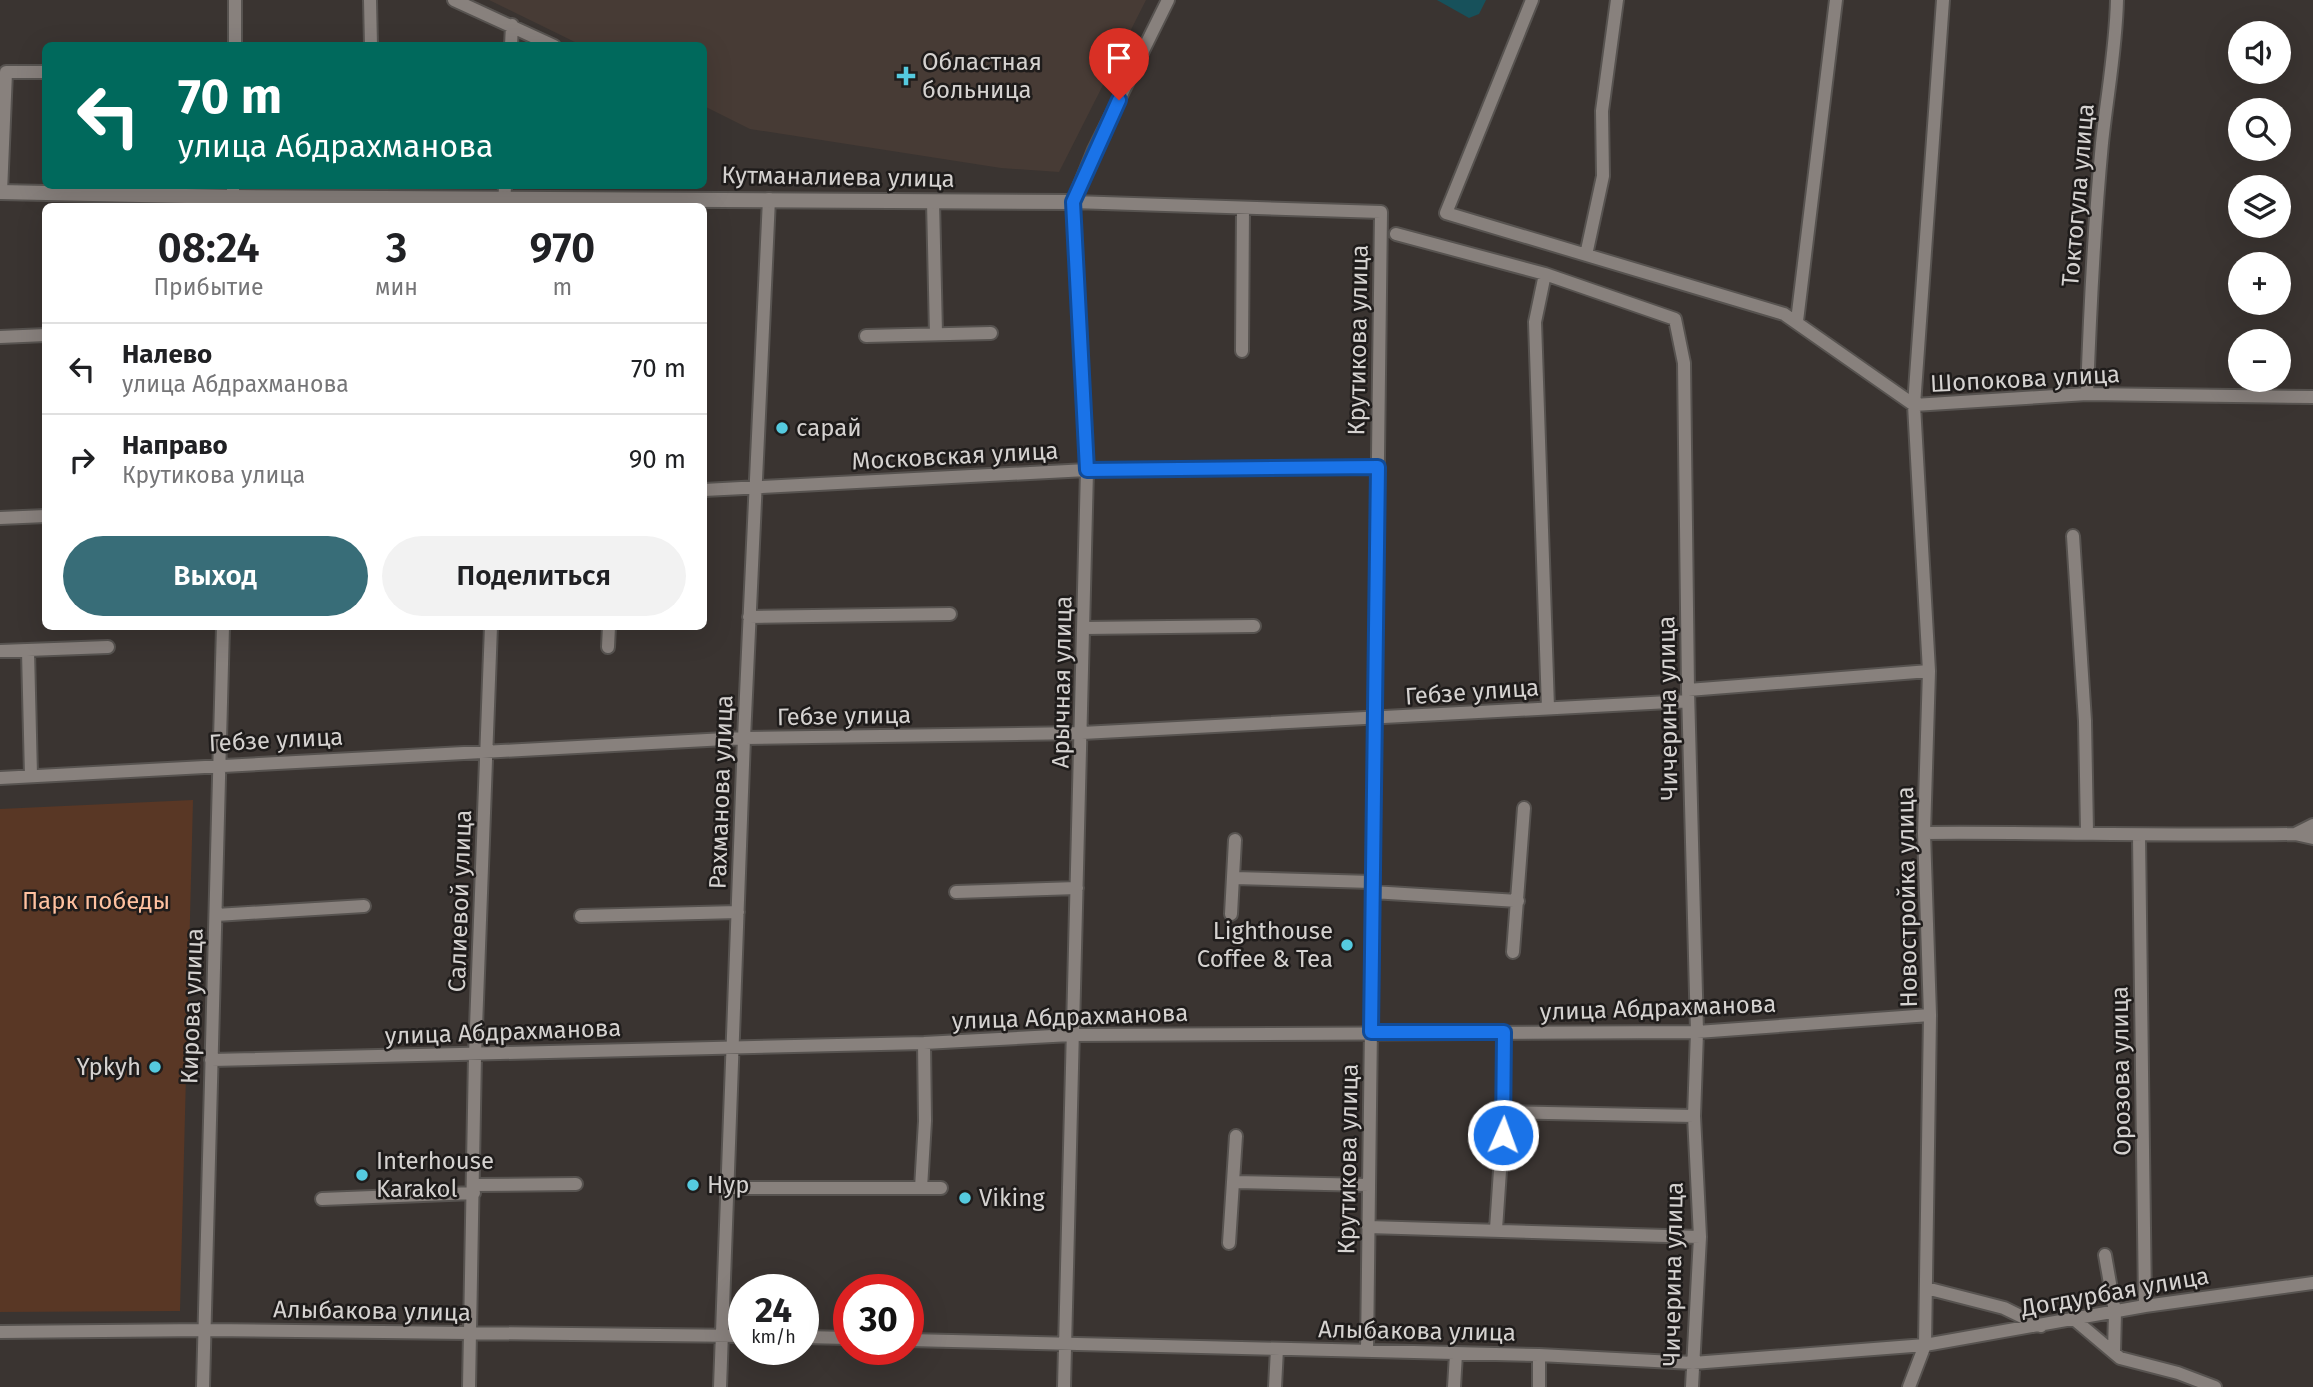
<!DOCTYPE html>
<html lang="ru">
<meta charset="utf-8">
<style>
:root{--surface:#fff;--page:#f2f2f2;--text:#202124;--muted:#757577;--line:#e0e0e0;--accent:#386d78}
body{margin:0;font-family:"Fira Sans",sans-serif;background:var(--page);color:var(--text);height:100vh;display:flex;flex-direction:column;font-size:26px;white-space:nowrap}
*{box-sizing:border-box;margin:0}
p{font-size:23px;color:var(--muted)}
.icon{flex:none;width:38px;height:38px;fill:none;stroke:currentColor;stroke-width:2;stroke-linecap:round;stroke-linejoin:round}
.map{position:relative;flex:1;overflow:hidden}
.drawer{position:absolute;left:42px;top:203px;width:665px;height:427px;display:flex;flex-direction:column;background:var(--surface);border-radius:10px;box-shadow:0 7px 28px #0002}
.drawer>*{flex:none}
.hud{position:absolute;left:42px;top:42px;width:665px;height:147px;border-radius:10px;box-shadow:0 7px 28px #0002;background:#00695c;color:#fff;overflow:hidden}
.tools{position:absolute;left:2228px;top:21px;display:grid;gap:14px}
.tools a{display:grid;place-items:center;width:63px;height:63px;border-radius:50%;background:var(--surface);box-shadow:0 7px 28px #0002;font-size:35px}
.speed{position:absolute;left:728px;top:1274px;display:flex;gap:14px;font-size:35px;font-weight:700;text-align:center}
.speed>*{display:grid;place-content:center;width:91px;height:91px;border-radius:50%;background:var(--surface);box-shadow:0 7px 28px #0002;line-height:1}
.speed small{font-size:18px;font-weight:400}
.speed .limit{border:10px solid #d22;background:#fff;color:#111}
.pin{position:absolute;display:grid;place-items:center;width:60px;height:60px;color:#fff;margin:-72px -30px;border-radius:50% 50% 50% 0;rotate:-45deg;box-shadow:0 0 7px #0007}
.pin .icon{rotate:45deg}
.me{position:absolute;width:77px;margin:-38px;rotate:2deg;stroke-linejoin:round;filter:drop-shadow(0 0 5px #0008)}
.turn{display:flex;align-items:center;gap:24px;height:147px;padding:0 21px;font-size:32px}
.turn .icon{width:91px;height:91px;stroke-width:2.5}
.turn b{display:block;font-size:49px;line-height:60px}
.eta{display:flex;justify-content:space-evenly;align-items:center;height:119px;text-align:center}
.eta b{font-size:42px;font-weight:600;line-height:49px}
.button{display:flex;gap:14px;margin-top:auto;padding:14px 21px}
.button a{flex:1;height:80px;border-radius:42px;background:var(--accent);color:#fff;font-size:28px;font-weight:600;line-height:80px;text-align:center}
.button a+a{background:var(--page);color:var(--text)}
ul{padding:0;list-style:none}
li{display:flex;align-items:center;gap:21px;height:91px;padding:0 21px;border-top:2px solid var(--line)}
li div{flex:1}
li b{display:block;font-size:26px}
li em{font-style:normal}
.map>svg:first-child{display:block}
.built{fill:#473b35}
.green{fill:#593725}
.water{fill:#17515b}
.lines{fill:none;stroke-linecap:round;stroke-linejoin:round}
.minor-casing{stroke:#575350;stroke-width:16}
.tertiary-casing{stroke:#575350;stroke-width:18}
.minor{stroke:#88817d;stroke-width:12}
.tertiary{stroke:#88817d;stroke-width:14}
.route-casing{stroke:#114b97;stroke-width:18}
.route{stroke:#1a73e8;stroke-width:12}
.poi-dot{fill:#55cadf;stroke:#1f1c1b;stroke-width:2.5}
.labels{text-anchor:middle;stroke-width:5;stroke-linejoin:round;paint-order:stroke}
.poi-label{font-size:24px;fill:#d5d2d0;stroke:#1f1c1b;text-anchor:start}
.street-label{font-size:24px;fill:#d5d2d0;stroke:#1f1c1b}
.park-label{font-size:24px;fill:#ffc1a0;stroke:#1f1c1b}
</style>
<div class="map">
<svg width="2313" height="1387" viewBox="0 0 2313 1387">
<rect width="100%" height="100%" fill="#3a3431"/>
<path class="built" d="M489 0H1146L1059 172 1001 168 750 129 704 106V46L581 45Z"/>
<path class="green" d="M193 800 180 1311 0 1312V809Z"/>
<path class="water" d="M1437 0H1486L1479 14 1469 18Z"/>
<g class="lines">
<defs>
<path id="minor" d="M370 0 371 46
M454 0 554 46
M1532 0 1446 213 1784 314 1914 405 2087 394 2313 397
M235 46V0
M511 46 512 25
M1 192 6 72H46
M933 201 936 334
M1073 202 1381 212 1367 1351
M233 206V186
M504 206 505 186
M1396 234 1545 274 1675 319 1684 363 1688 690 1697 1032 1694 1116 1700 1237 1692 1387
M1586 255 1603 176 1602 111 1617 0
M1545 274 1535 322 1548 708
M1797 321 1836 0
M866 336 991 333
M0 337 46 335
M1242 351 1243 208
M2087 394C2090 310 2094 227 2102 143 2107 95 2116 48 2117 0
M704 490 1087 470 1378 467
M0 518 46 516
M2073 536 2085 721 2087 832
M749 617 950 614
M1084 628 1254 626
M608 647 609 626
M0 651 108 647
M28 651 31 776
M1688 690 1929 671
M0 778 744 738 1082 733 1688 701
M1924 833C2048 832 2171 836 2295 834L2313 825
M2295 834 2313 838
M2139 836 2145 1306
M1234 878 1372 882
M956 892 1077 888
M1372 892 1518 901
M1231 914 1235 840
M216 915 364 906
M581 916 738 912
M1513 952 1524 808
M211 1060 924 1043 1071 1035 1697 1032 1930 1015
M1504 1112 1694 1116
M1234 1182 1369 1185
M474 1185 576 1184
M727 1188H941
M921 1188 925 1121 924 1043
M322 1199 474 1193
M1368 1227 1700 1237
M1496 1229 1504 1112V1032
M1229 1243 1236 1136
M2105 1255 2115 1312 2114 1352
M1926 1288 2004 1308 2041 1326
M2075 1320 2120 1358 2178 1373 2215 1387
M0 1332 206 1330 744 1336
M803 1337 849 1338
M908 1340 1539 1355 1693 1363 1925 1345 2145 1306 2313 1283
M1539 1355V1387
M203 1387 223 626
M469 1387 475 1054 491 626
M720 1387 744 738 769 199
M1064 1387 1087 470 1073 202 1094 150 1168 0
M1275 1387 1277 1349
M1454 1387 1456 1354
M1909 1387 1925 1345 1930 1015 1924 833 1929 671 1914 405 1943 0"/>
<path id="tertiary" d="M0 192 233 197 1073 202"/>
</defs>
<use href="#minor" class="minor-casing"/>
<use href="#tertiary" class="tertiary-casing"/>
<use href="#minor" class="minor"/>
<use href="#tertiary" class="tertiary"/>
</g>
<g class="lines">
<defs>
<path id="route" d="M1119 100 1073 202 1087 470 1378 467 1371 1032H1504L1503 1135"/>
</defs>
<use href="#route" class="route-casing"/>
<use href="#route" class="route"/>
</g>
<g class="poi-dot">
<path d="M902.5 65.5h7v7h7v7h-7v7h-7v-7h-7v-7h7z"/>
<circle cx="782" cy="428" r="7"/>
<circle cx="1347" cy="945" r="7"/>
<circle cx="155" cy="1067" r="7"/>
<circle cx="362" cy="1175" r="7"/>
<circle cx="693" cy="1185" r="7"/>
<circle cx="965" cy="1198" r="7"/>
</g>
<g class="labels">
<g class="poi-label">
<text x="922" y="70">Областная<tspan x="922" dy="28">больница</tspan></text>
<text x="796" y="436">сарай</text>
<text x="1333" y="939" text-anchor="end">Lighthouse<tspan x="1333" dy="28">Coffee &amp; Tea</tspan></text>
<text x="141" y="1075" text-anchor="end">Ypkyh</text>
<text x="376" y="1169">Interhouse<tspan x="376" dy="28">Karakol</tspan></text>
<text x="707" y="1193">Нур</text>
<text x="979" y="1206">Viking</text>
</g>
<g class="street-label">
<text transform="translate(838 177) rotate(1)" y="8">Кутманалиева улица</text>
<text transform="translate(2078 195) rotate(-85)" y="8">Токтогула улица</text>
<text transform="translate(1358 340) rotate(-89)" y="8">Крутикова улица</text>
<text transform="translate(2025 379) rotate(-3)" y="8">Шопокова улица</text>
<text transform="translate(955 456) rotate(-3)" y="8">Московская улица</text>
<text transform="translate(1062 682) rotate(-89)" y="8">Арычная улица</text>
<text transform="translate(1472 692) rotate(-4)" y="8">Гебзе улица</text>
<text transform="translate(1668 708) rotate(-91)" y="8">Чичерина улица</text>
<text transform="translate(844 716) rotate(-1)" y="8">Гебзе улица</text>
<text transform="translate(276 740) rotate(-3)" y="8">Гебзе улица</text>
<text transform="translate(721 792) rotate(-88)" y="8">Рахманова улица</text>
<text transform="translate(1907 897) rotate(-91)" y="8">Новостройка улица</text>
<text transform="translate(460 901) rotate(-88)" y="8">Салиевой улица</text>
<text transform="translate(192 1006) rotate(-88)" y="8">Кирова улица</text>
<text transform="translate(1658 1008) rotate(-2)" y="8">улица Абдрахманова</text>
<text transform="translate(1070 1017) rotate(-2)" y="8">улица Абдрахманова</text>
<text transform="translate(503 1032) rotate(-2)" y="8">улица Абдрахманова</text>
<text transform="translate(2121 1071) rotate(-91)" y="8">Орозова улица</text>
<text transform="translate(1348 1159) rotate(-89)" y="8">Крутикова улица</text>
<text transform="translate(1673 1274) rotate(-89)" y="8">Чичерина улица</text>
<text transform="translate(2115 1292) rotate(-10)" y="8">Догдурбая улица</text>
<text transform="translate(372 1311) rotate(1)" y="8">Алыбакова улица</text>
<text transform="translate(1417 1331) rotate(1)" y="8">Алыбакова улица</text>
</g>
<g class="park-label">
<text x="96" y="909">Парк победы</text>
</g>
</g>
</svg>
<div class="tools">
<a><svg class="icon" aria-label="sound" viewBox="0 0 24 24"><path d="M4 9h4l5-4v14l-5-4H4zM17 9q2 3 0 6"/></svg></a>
<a><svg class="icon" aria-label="search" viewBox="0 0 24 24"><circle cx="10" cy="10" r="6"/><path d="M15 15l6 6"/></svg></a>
<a><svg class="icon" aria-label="layers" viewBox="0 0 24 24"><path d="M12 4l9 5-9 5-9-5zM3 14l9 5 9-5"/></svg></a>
<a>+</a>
<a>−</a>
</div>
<div class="speed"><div>24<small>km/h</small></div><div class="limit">30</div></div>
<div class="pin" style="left:1119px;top:100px;background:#d93025"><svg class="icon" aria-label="arrive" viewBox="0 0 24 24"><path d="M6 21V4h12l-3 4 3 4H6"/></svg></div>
<svg class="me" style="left:1503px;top:1135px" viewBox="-20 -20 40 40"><circle r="17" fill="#1a73e8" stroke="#fff" stroke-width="3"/><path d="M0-11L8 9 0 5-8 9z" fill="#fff"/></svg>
<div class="hud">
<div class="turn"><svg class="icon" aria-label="left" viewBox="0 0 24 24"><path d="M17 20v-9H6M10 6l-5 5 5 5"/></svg><div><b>70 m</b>улица Абдрахманова</div></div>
</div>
<section class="drawer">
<div class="eta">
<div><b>08:24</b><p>Прибытие</p></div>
<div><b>3</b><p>мин</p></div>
<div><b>970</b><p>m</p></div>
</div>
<ul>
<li><svg class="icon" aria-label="left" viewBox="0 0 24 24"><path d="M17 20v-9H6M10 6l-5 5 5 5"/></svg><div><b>Налево</b><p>улица Абдрахманова</p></div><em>70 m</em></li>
<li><svg class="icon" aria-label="right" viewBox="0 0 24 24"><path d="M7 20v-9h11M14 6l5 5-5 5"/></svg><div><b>Направо</b><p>Крутикова улица</p></div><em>90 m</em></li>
</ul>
<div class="button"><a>Выход</a><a>Поделиться</a></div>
</section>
</div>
